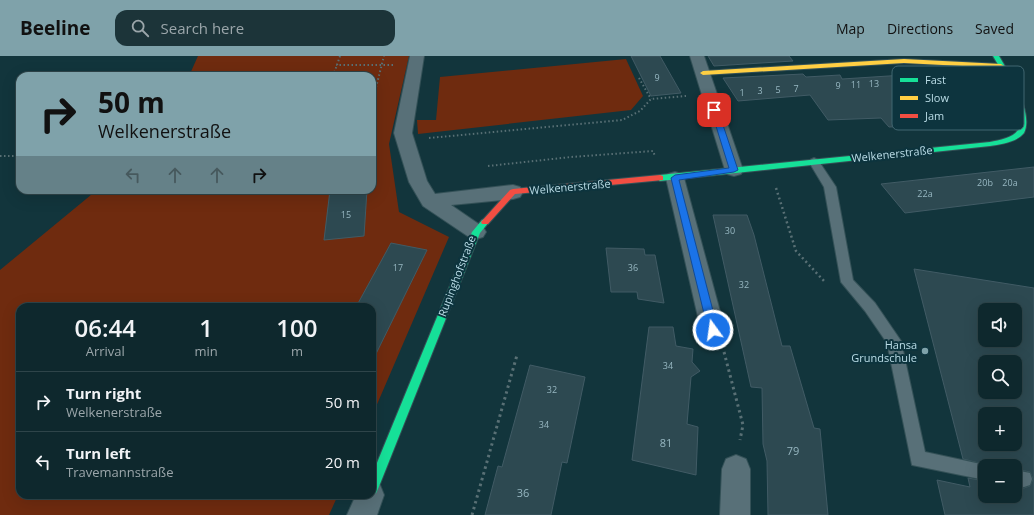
<!DOCTYPE html>
<meta charset="utf-8">
<style>
:root{--surface:#0e282d;--page:#1c3439;--text:#f1f3f6;--muted:#9ba6aa;--line:#2e4449;--accent:#7fa2aa}
body{margin:0;font-family:"Open Sans",sans-serif;background:var(--page);color:var(--text);height:100vh;display:flex;flex-direction:column;font-size:15px;white-space:nowrap}
*{box-sizing:border-box;margin:0}
p{font-size:13px;color:var(--muted)}
.icon{flex:none;width:22px;height:22px;fill:none;stroke:currentColor;stroke-width:2;stroke-linecap:round;stroke-linejoin:round}
.map{position:relative;flex:1;overflow:hidden}
.side{position:absolute;left:16px;top:247px;width:360px;height:196px;display:flex;flex-direction:column;background:var(--surface);border-radius:12px;box-shadow:0 4px 16px #0002,0 0 0 1px var(--line)}
.side>*{flex:none}
.hud{position:absolute;left:16px;top:16px;width:360px;height:122px;border-radius:12px;box-shadow:0 4px 16px #0002,0 0 0 1px var(--line);background:#7fa2aa;color:#111;overflow:hidden}
.controls{position:absolute;left:978px;top:247px;display:grid;gap:8px}
.controls a{display:grid;place-items:center;width:44px;height:44px;border-radius:8px;background:var(--surface);box-shadow:0 4px 16px #0002,0 0 0 1px var(--line);font-size:20px}
.pin{position:absolute;display:grid;place-items:center;width:34px;height:34px;color:#fff;margin:-17px;border-radius:8px;box-shadow:0 2px 6px #0006}
.me{position:absolute;width:44px;margin:-22px;rotate:346deg;stroke-linejoin:round;filter:drop-shadow(0 0 3px #0008)}
.turn{display:flex;align-items:center;gap:14px;height:84px;padding:0 16px;font-size:18px}
.turn .icon{width:52px;height:52px;stroke-width:2.5}
.turn b{display:block;font-size:28px;line-height:34px}
.lanes{display:flex;align-items:center;height:38px;padding:0 16px;background:#0003;justify-content:center;gap:20px;direction:ltr}
.lanes .off{opacity:.35}
.eta{display:flex;justify-content:space-evenly;align-items:center;height:68px;text-align:center}
.eta b{font-size:24px;font-weight:600;line-height:28px}
ul{padding:0;list-style:none}
li{display:flex;align-items:center;gap:12px;height:60px;padding:0 16px;border-top:1px solid var(--line)}
li div{flex:1}
li b{display:block;font-size:15px}
li em{font-style:normal}
header{display:flex;align-items:center;gap:24px;box-sizing:border-box;height:56px;padding:0 20px;background:var(--accent);color:#111}
header strong{font-size:19px}
nav{display:flex;gap:22px;margin-inline-start:auto;font-size:14px}
.search{width:280px;height:36px;background:var(--page);display:flex;align-items:center;gap:10px;box-sizing:border-box;padding:0 14px;border-radius:12px;color:var(--muted);font-size:15px}
.map>svg:first-child{display:block}
.green{fill:#6f2b0f}
.building{fill:#2d4951;stroke:#415b65;fill-rule:evenodd}
.lines{fill:none;stroke-linecap:round;stroke-linejoin:round}
.lane-casing{stroke:#345157;stroke-width:2}
.street-casing{stroke:#345157;stroke-width:2}
.fast-casing{stroke:#345157;stroke-width:2}
.slow-casing{stroke:#345157;stroke-width:2}
.jam-casing{stroke:#345157;stroke-width:2}
.path-far2{stroke:#597075;stroke-width:2;stroke-dasharray:1.5 2.5;stroke-linecap:butt}
.path-far1{stroke:#597075;stroke-width:2.5;stroke-dasharray:2 3;stroke-linecap:butt}
.path{stroke:#597075;stroke-width:3;stroke-dasharray:2.5 3.5;stroke-linecap:butt}
.lane{fill:#587078;fill-rule:evenodd}
.street{fill:#587078;fill-rule:evenodd}
.fast{fill:#16e098;fill-rule:evenodd}
.slow{fill:#ffcf43;fill-rule:evenodd}
.jam{fill:#f24e42;fill-rule:evenodd}
.route{fill:#1a73e8;stroke:#114b97}
.poi-dot{fill:#7fa2aa;stroke:#0d343e;stroke-width:1.5}
.labels{text-anchor:middle;stroke-width:4;stroke-linejoin:round;paint-order:stroke}
.number-label{font-size:9px;fill:#97b7c1}
.street-label{font-size:11px;fill:#badce6;stroke:#0d343e}
.poi-label{font-size:11px;fill:#badce6;stroke:#0d343e;text-anchor:end}
.near-number-label{font-size:11px;fill:#97b7c1}
.key{fill:#0d343e;stroke:#416670;stroke-width:1}
.key-label{font-size:11px;fill:#badce6}
</style>
<header>
<strong>Beeline</strong>
<div class="search"><svg class="icon" aria-label="search" viewBox="0 0 24 24"><circle cx="10" cy="10" r="6"/><path d="M15 15l6 6"/></svg>Search here</div>
<nav><a>Map</a><a>Directions</a><a>Saved</a></nav>
</header>
<div class="map">
<svg width="1034" height="459" viewBox="0 0 1034 459">
<rect width="100%" height="100%" fill="#12353c"/>
<path class="green" d="M198 0H409L389 88 399 156 449 181 372 360V251H20V439H338L329 459H0V214L97 134H372V20H189Z
M626 3 643 40 631 54 418 78 417 64H436L440 21Z"/>
<path class="building" d="M631 0H660L681 37 651 40Z
M708 0H789L793 5 714 10Z
M935 17 981 22 1003 62 976 61 980 66 935 65 938 69 889 71 881 62 828 64 810 39 738 45 723 22 803 18 806 21 840 19 842 23Z
M1034 111V141L905 157 881 128Z
M330 134H367L364 180 324 184Z
M713 159H747L754 179 782 290H790L814 372 820 373 828 459H768L767 405 763 388 762 332 751 331Z
M391 187 427 194 372 306V251H356Z
M606 192 644 193 645 199H655L664 247 638 243 637 236H611Z
M914 213 1034 232V459H945L937 424 970 431 968 422 985 425V440H1015V432H1024L1030 430 1033 423 1030 416 1015 413V410H991L963 403ZM985 254H1015V284H985ZM985 306H1015V336H985ZM985 358H1015V388H985Z
M649 271H673L676 290 693 293 692 306 700 315 691 321 687 368 698 371 696 419 632 404Z
M530 309 585 321 567 407 562 406 551 459H485L498 410 502 411Z"/>
<g class="lines">
<defs>
<path id="lane" d="M814 102 818 104 836 131 853 224 875 247 901 285 925 396 990 410H985V424L912 409 887 287 865 255 841 226 824 131 809 106 810 104Z
M1015 414 1030 417 1032 423 1030 429 1024 431 1015 430Z"/>
<path id="street" d="M410 0H424L412 77 427 125 435 138 513 129 520 131 523 136 520 141 513 143 451 149 483 171 486 176 483 181 476 183 469 181 423 150 409 126 394 77Z
M690 0H704L743 114 741 118 734 120 727 118 725 114Z
M675 116 682 118 684 122 725 274 721 281 713 284 705 281 701 274 666 122 668 118Z
M736 399 746 403 750 413V459H720L722 413 726 403Z
M372 426 380 429 384 439 377 459H347L356 439H372Z"/>
<path id="fast" d="M993 0H999C1009 17 1034 57 1024 77 1017 86 1001 88 990 90L660 125 656 122 660 119 990 86C999 84 1013 82 1018 74 1030 56 1002 16 993 0Z
M485 163 489 166 480 177 378 433 376 437 372 439V419L472 176 482 164Z"/>
<path id="slow" d="M904 3 1001 8 1004 10 1001 12 904 7 703 19 700 17 703 15Z"/>
<path id="jam" d="M660 119 663 120V124L515 138 488 168H482L481 166 510 134 513 133Z"/>
</defs>
<use href="#lane" class="lane-casing"/>
<use href="#street" class="street-casing"/>
<use href="#fast" class="fast-casing"/>
<use href="#slow" class="slow-casing"/>
<use href="#jam" class="jam-casing"/>
<path class="path-far2" d="M340 0 337 9H393
M333 20 337 9
M639 22 651 43
M372 47 384 0
M429 82 622 64 640 55 651 43 686 40
M0 100H20
M488 110 571 101 653 95 655 100"/>
<path class="path-far1" d="M776 132 796 195 824 225"/>
<path class="path" d="M724 296 743 369 740 384
M472 459 517 299"/>
<use href="#lane" class="lane"/>
<use href="#street" class="street"/>
<use href="#fast" class="fast"/>
<use href="#slow" class="slow"/>
<use href="#jam" class="jam"/>
</g>
<path class="route" d="M712 52 718 54 738 114 734 116 679 124 718 274 717 277H710L708 274 671 122 675 119 729 112 711 54Z"/>
<circle class="poi-dot" cx="925" cy="295" r="4"/>
<g class="labels">
<g class="number-label">
<text x="657" y="25">9</text>
<text x="874" y="31">13</text>
<text x="856" y="32">11</text>
<text x="838" y="33">9</text>
<text x="796" y="36">7</text>
<text x="778" y="37">5</text>
<text x="760" y="38">3</text>
<text x="742" y="40">1</text>
<text x="985" y="130">20b</text>
<text x="1010" y="130">20a</text>
<text x="925" y="141">22a</text>
<text x="346" y="162">15</text>
<text x="730" y="178">30</text>
<text x="398" y="215">17</text>
<text x="633" y="215">36</text>
<text x="744" y="232">32</text>
<text x="668" y="313">34</text>
<text x="552" y="337">32</text>
<text x="544" y="372">34</text>
</g>
<g class="street-label">
<text transform="translate(892 98) rotate(-6)" y="4">Welkenerstraße</text>
<text transform="translate(570 131) rotate(-5)" y="4">Welkenerstraße</text>
<text transform="translate(457 220) rotate(-69)" y="4">Rupinghofstraße</text>
</g>
<g class="poi-label">
<text x="917" y="293">Hansa<tspan x="917" dy="13">Grundschule</tspan></text>
</g>
<g class="near-number-label">
<text x="666" y="391">81</text>
<text x="793" y="399">79</text>
<text x="523" y="441">36</text>
</g>
</g>
<rect x="892" y="10" width="132" height="64" rx="6" class="key"/>
<rect x="900" y="22" width="18" height="4" fill="#16e098"/>
<rect x="900" y="40" width="18" height="4" fill="#ffcf43"/>
<rect x="900" y="58" width="18" height="4" fill="#f24e42"/>
<g class="key-label">
<text x="925" y="28">Fast</text>
<text x="925" y="46">Slow</text>
<text x="925" y="64">Jam</text>
</g>
</svg>
<div class="controls">
<a><svg class="icon" aria-label="sound" viewBox="0 0 24 24"><path d="M4 9h4l5-4v14l-5-4H4zM17 9q2 3 0 6"/></svg></a>
<a><svg class="icon" aria-label="search" viewBox="0 0 24 24"><circle cx="10" cy="10" r="6"/><path d="M15 15l6 6"/></svg></a>
<a>+</a>
<a>−</a>
</div>
<div class="pin" style="left:714px;top:54px;background:#d93025"><svg class="icon" aria-label="arrive" viewBox="0 0 24 24"><path d="M6 21V4h12l-3 4 3 4H6"/></svg></div>
<svg class="me" style="left:713px;top:274px" viewBox="-20 -20 40 40"><circle r="17" fill="#1a73e8" stroke="#fff" stroke-width="3"/><path d="M0-11L8 9 0 5-8 9z" fill="#fff"/></svg>
<div class="hud">
<div class="turn"><svg class="icon" aria-label="right" viewBox="0 0 24 24"><path d="M7 20v-9h11M14 6l5 5-5 5"/></svg><div><b>50 m</b>Welkenerstraße</div></div>
<div class="lanes"><svg class="icon off" aria-label="left" viewBox="0 0 24 24"><path d="M17 20v-9H6M10 6l-5 5 5 5"/></svg><svg class="icon off" aria-label="ahead" viewBox="0 0 24 24"><path d="M12 20V5M6 11l6-6 6 6"/></svg><svg class="icon off" aria-label="ahead" viewBox="0 0 24 24"><path d="M12 20V5M6 11l6-6 6 6"/></svg><svg class="icon" aria-label="right" viewBox="0 0 24 24"><path d="M7 20v-9h11M14 6l5 5-5 5"/></svg></div>
</div>
<section class="side">
<div class="eta">
<div><b>06:44</b><p>Arrival</p></div>
<div><b>1</b><p>min</p></div>
<div><b>100</b><p>m</p></div>
</div>
<ul>
<li><svg class="icon" aria-label="right" viewBox="0 0 24 24"><path d="M7 20v-9h11M14 6l5 5-5 5"/></svg><div><b>Turn right</b><p>Welkenerstraße</p></div><em>50 m</em></li>
<li><svg class="icon" aria-label="left" viewBox="0 0 24 24"><path d="M17 20v-9H6M10 6l-5 5 5 5"/></svg><div><b>Turn left</b><p>Travemannstraße</p></div><em>20 m</em></li>
</ul>
</section>
</div>
